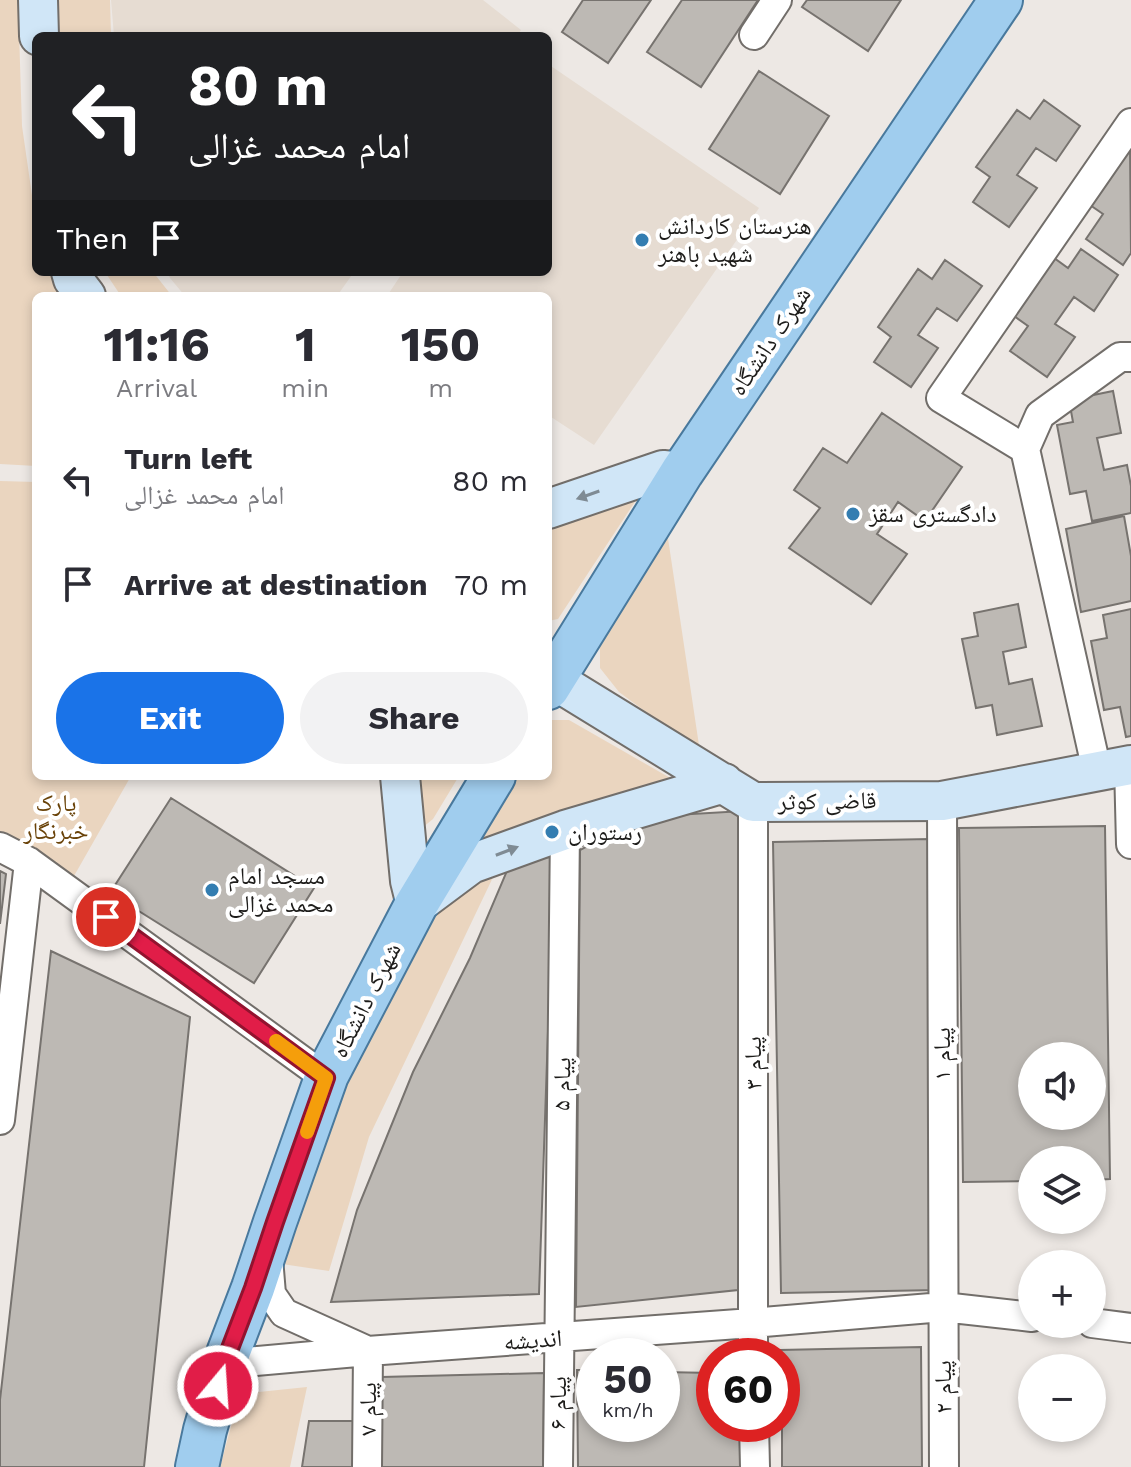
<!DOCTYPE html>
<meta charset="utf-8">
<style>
:root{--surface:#fff;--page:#f2f2f3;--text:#2b2b33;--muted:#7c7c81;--accent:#1a73e8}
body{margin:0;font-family:"Work Sans","Noto Naskh Arabic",sans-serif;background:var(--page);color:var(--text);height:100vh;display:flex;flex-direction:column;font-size:30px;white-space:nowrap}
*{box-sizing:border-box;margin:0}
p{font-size:26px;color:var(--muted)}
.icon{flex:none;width:44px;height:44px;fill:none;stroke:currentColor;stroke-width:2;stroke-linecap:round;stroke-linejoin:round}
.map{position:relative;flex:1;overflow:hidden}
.details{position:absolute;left:32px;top:292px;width:520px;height:488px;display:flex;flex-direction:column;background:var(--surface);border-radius:12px;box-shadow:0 4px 12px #0003}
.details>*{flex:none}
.guide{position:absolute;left:32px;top:32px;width:520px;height:244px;border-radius:12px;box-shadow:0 4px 12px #0003;background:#202124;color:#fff;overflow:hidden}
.buttons{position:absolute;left:1018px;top:1042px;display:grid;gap:16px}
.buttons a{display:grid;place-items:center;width:88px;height:88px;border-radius:50%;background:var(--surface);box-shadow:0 4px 12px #0003;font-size:40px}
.speed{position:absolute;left:576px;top:1338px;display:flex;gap:16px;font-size:40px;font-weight:700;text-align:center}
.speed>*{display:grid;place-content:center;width:104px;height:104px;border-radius:50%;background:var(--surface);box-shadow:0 4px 12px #0003;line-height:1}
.speed small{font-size:20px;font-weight:400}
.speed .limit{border:12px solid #d22;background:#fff;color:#111}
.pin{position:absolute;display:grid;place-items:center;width:68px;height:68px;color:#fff;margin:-34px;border:4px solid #fff;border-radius:50%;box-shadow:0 2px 8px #0007}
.me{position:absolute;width:88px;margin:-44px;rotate:18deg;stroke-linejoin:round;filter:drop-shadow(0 0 6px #0008)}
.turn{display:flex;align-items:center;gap:28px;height:168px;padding:0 24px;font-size:36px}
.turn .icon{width:104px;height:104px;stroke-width:2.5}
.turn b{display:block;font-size:56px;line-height:68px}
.then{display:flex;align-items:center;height:76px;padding:0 24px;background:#0003;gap:16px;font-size:30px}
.eta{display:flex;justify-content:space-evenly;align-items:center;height:136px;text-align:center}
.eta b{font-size:48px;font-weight:700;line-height:56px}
.cta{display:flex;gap:16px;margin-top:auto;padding:16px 24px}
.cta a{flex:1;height:92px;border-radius:48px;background:var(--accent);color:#fff;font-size:32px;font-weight:700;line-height:92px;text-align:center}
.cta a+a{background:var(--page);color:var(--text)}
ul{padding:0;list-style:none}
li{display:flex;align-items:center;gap:24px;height:104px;padding:0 24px}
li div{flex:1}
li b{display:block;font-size:30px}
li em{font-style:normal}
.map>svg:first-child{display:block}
.built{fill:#e6dcd2}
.green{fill:#ead5bf}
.building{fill:#bdb9b4;stroke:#77736f;stroke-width:2;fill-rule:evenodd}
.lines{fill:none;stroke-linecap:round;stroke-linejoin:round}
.street-casing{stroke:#726e6a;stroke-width:32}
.secondary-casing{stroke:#726e6a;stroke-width:42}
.primary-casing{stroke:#49799d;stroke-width:46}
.street{stroke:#fff;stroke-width:28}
.secondary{stroke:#d0e6f7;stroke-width:38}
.primary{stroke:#a0cdee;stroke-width:42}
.oneway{fill:#7f8b94}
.route-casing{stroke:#92132f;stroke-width:20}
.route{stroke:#e11d48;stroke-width:14}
.slow{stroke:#f59e0b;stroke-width:14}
.poi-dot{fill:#337db1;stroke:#fff;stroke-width:3}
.labels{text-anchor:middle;stroke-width:8;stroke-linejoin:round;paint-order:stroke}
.poi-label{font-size:24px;fill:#1d1c1a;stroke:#fff;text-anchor:start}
.street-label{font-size:24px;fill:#1d1c1a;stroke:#fff}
.park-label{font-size:24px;fill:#694208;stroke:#fff}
</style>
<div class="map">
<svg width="1131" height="1467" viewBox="0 0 1131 1467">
<rect width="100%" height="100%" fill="#ede8e4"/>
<path class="built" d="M111 0H483L521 30 517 36H114Z
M548 64 759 208 594 445 548 415V296H387L403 272H548Z
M167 272H354L337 296H185L170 278Z"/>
<path class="green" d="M0 0H18L22 126 36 223V272H52L60 296H36V466L0 464Z
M50 0H110L111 36H52Z
M105 272H153L172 296H121Z
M0 481 36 482V776H131L74 876 0 832Z
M640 494 558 619 548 621V526Z
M666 525 700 752 619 692 600 668V631Z
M550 720H569L672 779 475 841 515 776H548V723Z
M409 776H459L433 819 417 832Z
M496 871 369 1137 329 1271 282 1264 285 1234 344 1091 433 900Z
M307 1387 290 1467H220L240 1394Z"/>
<path class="building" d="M583 0H651L608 63 562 32Z
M682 0H758L701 87 647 52Z
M807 0H901L868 51 802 7Z
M759 71 829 116 780 194 709 149Z
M1044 100 1080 126 1056 161 1036 148 1017 175 1037 188 1009 227 973 202 990 177 976 167 1017 110 1030 119Z
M1130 147 1131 253 1123 265 1086 239 1103 214 1090 205Z
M1081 249 1118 275 1094 311 1074 297 1055 324 1075 337 1047 377 1010 351 1028 326 1014 316 1054 258 1068 268Z
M945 260 982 286 957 321 937 308 918 335 938 348 911 387 874 362 891 337 878 327 918 269 932 279Z
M1113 391 1121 433 1097 438 1104 470 1127 465 1131 486V513L1092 521 1086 491 1070 494 1057 425 1073 422 1069 400Z
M882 413 962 467 925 521 898 502 877 534 907 554 871 604 789 548 820 508 794 490 823 448 847 463Z
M1124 516 1131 556V601L1081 612 1066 529Z
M1018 604 1026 647 1003 652 1009 684 1032 679 1042 726 997 735 992 705 976 708 962 639 978 636 974 613Z
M1131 609V736L1126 737 1120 707 1104 710 1091 641 1107 638 1103 615Z
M171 798 314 888 254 983 110 893Z
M743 811 738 1290 576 1307 580 850 641 817Z
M1105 826 1110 1179 1092 1180V1160H1032V1181L963 1182 959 828ZM1032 1056H1092V1116H1032Z
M930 839 937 1290 781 1293 773 842Z
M554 857 539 1294 331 1302 357 1210 413 1072 470 958 512 859Z
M0 871 6 874 0 924Z
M51 951 190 1017 144 1467H0V1400Z
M921 1347 922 1467H782V1356H780V1350Z
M577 1370H594V1424H662V1372L714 1373V1424H741V1467H578Z
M544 1373 543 1467H382V1377Z
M309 1421H354L353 1467H302Z"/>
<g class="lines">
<defs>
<path id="street" d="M754 35 777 0
M1131 123 941 398 1025 449 1040 415 1120 357H1131
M1025 449 1097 771
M1129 765 1131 844
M942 801 944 1467
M0 847 29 862 326 1078
M0 1120 29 862
M268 1258 271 1294 284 1313 368 1351 367 1467
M1092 1323 1131 1328
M753 1356V802
M224 1364 368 1351 752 1323 943 1307 1032 1317
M754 1424 755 1467
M558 1467 565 830"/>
<path id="secondary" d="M38 0 39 36
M71 272 73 279 86 296
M548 509 663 470 682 472
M548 676 753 802 942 801 1131 765
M400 776 410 881 416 905 471 864 565 830 724 783"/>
<path id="primary" d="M548 688 682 472 1001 0
M197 1467 205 1430 224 1364 253 1288 275 1222 327 1075 416 905 494 776"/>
</defs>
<use href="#street" class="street-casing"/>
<use href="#secondary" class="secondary-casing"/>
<use href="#primary" class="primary-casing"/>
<use href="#street" class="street"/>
<use href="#secondary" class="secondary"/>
<use href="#primary" class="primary"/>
</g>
<defs><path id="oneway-solid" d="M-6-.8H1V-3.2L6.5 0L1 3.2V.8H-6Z" transform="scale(2)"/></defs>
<g class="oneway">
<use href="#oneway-solid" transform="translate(588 495) rotate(161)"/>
<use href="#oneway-solid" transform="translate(507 851) rotate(-21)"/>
</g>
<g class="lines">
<defs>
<path id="route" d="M106 917 326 1078 275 1222 253 1288 224 1364 218 1386"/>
</defs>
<use href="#route" class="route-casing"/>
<use href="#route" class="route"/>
<path class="slow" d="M276 1041 326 1078 307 1132"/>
</g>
<g class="poi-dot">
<circle cx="642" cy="240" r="8"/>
<circle cx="853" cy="514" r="8"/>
<circle cx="552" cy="832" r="8"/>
<circle cx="212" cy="890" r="8"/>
</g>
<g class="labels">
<g class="poi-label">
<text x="658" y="234">هنرستان کاردانش<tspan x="658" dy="28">شهید باهنر</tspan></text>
<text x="869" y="522">دادگستری سقز</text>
<text x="568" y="840">رستوران</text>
<text x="228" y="884">مسجد امام<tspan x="228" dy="28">محمد غزالی</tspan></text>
</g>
<g class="street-label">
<text transform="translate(770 341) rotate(-56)" y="8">شهرک دانشگاه</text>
<text transform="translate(827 801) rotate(-1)" y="8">قاضی کوثر</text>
<text transform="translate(366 1000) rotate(-63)" y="8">شهرک دانشگاه</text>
<text transform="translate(942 1054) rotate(-90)" y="8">پیام ۱</text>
<text transform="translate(753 1063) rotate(-90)" y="8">پیام ۳</text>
<text transform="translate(562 1084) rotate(-89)" y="8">پیام ۵</text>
<text transform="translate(533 1340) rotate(-4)" y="8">اندیشه</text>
<text transform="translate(943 1387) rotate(-90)" y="8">پیام ۲</text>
<text transform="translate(558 1403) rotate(-90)" y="8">پیام ۶</text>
<text transform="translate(368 1409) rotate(-90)" y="8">پیام ۷</text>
</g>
<g class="park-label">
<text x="56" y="811">پارک<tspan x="56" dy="28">خبرنگار</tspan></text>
</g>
</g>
</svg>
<div class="buttons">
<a><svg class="icon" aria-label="sound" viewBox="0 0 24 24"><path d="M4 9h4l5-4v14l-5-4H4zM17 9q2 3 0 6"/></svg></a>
<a><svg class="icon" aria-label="layers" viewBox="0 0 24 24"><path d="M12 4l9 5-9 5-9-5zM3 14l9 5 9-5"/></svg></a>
<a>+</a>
<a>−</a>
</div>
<div class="speed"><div>50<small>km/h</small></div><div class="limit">60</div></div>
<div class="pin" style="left:106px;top:917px;background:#d93025"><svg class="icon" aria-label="arrive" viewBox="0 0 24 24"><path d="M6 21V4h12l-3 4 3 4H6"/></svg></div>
<svg class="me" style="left:218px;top:1386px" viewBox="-20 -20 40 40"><circle r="17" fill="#e11d48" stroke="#fff" stroke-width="3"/><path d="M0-11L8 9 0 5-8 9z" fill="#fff"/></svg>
<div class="guide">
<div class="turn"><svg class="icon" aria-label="left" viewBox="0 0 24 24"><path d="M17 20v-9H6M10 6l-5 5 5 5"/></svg><div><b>80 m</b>امام محمد غزالی</div></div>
<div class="then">Then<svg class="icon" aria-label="arrive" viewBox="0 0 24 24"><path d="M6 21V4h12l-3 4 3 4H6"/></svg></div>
</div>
<section class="details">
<div class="eta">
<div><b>11:16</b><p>Arrival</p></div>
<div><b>1</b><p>min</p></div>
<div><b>150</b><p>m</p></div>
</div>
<ul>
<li><svg class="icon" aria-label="left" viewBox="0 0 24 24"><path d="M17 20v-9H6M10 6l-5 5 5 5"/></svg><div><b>Turn left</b><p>امام محمد غزالی</p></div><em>80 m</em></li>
<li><svg class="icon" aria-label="arrive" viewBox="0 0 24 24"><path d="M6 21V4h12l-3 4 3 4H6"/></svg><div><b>Arrive at destination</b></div><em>70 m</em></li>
</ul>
<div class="cta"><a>Exit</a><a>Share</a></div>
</section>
</div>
